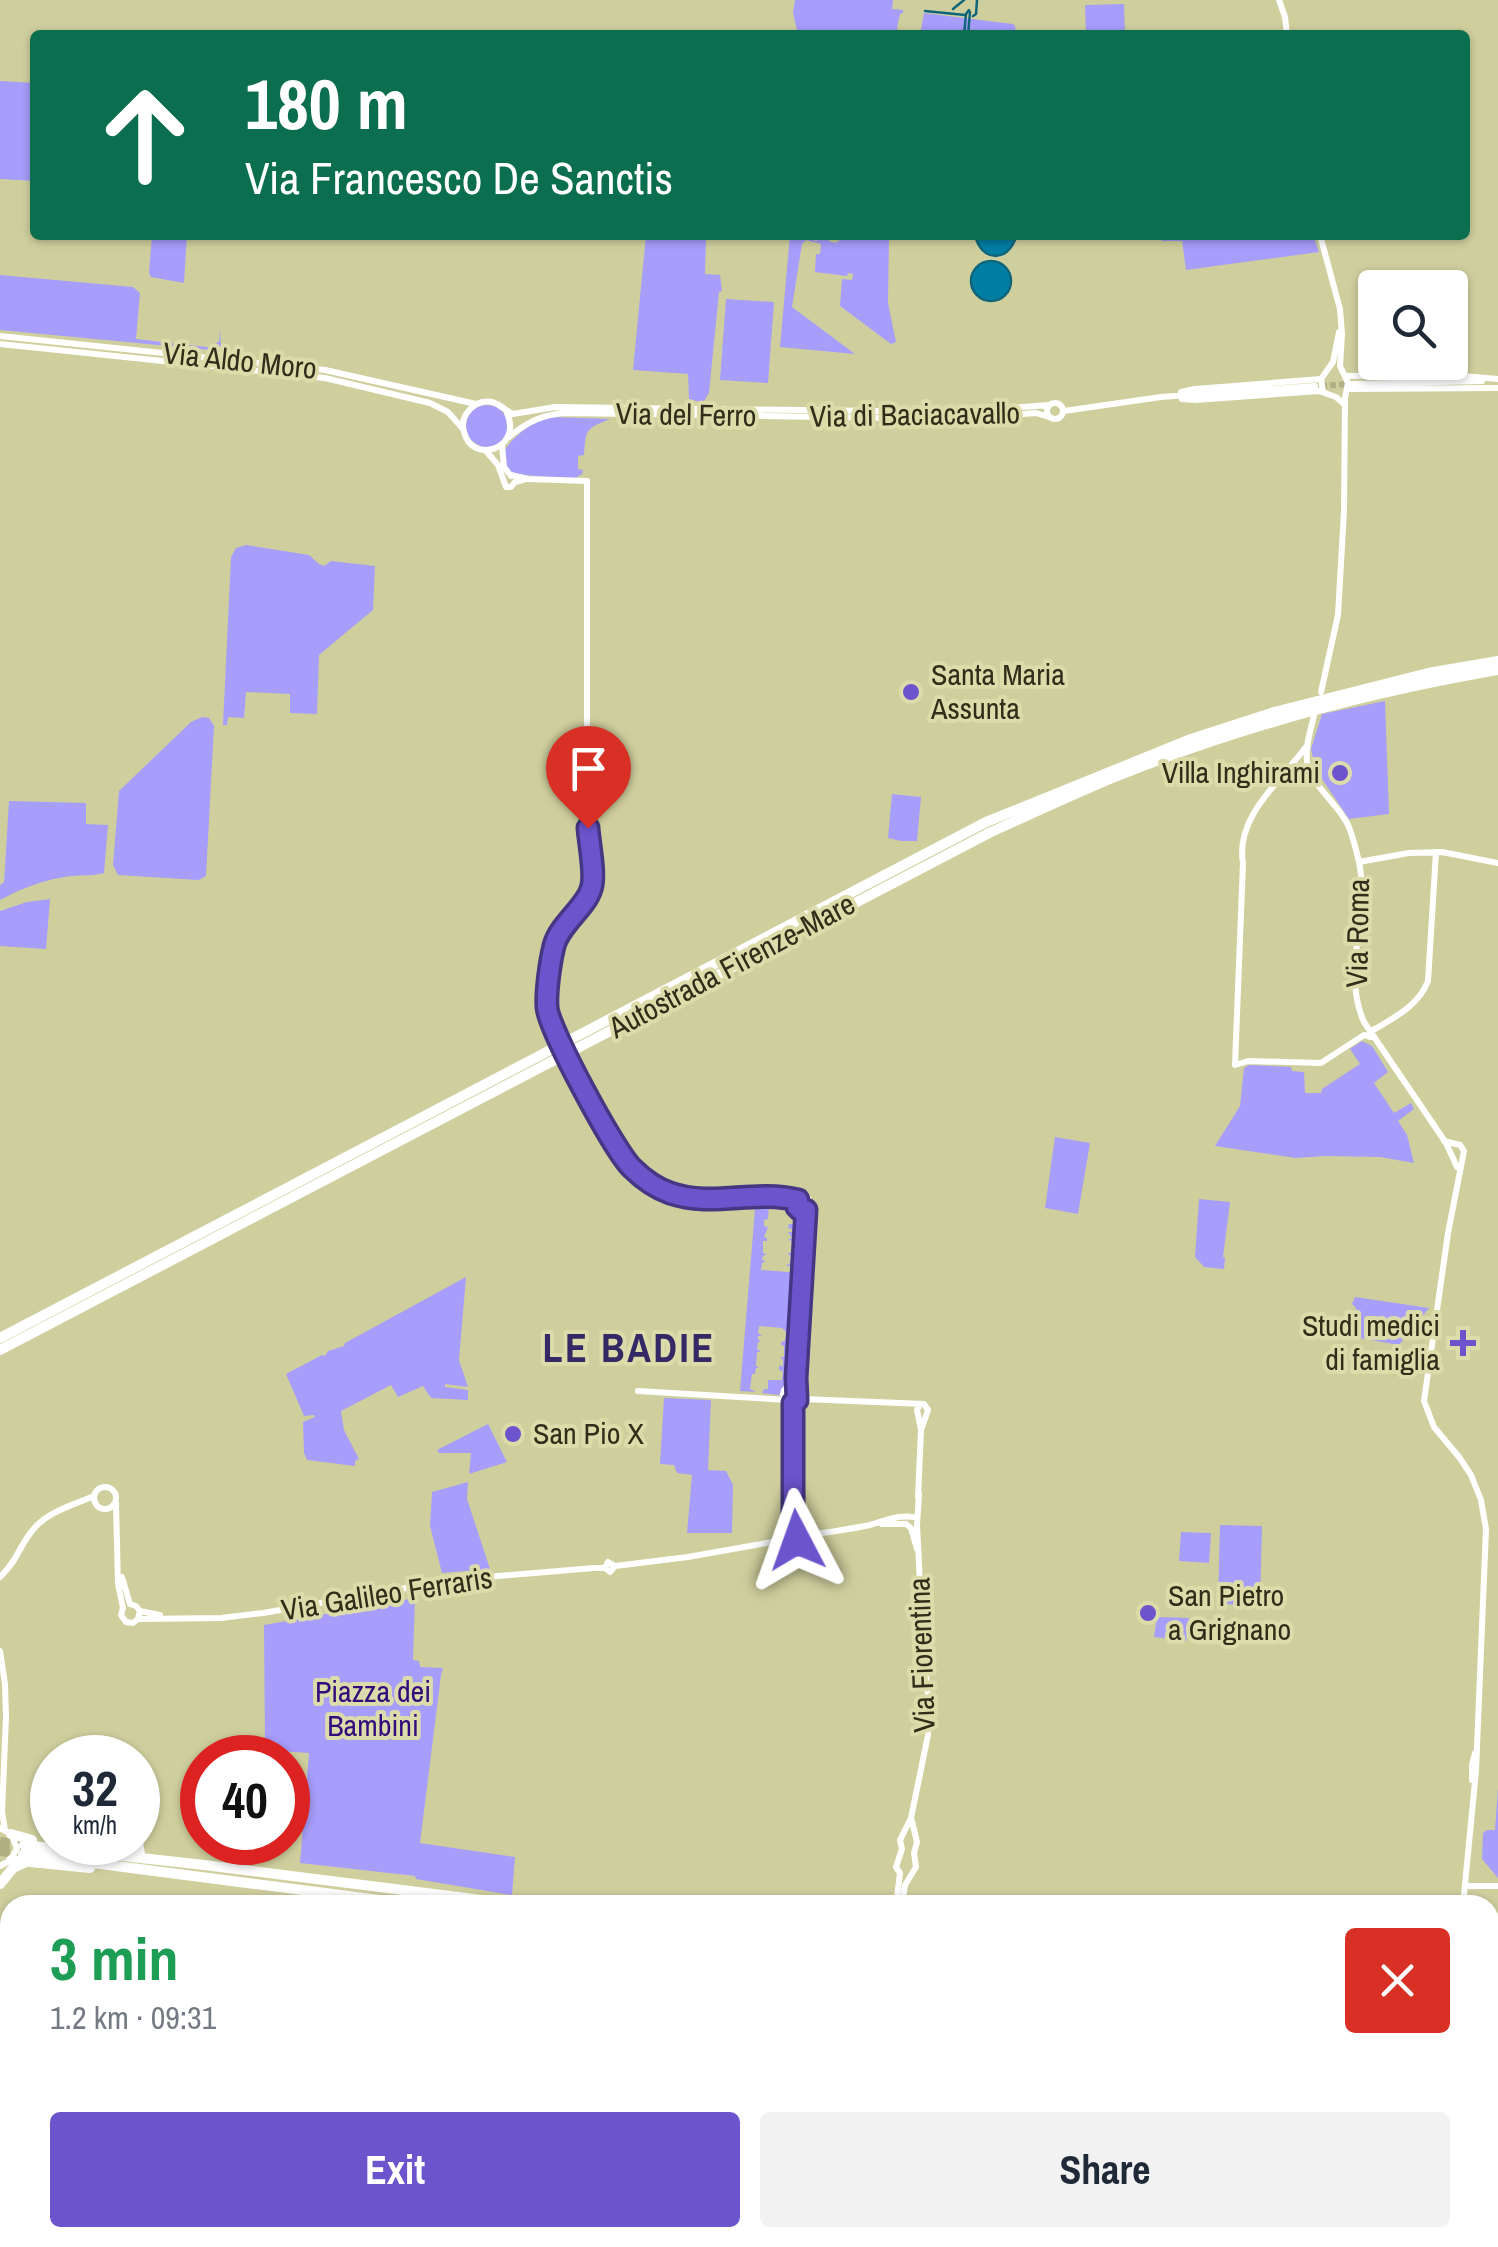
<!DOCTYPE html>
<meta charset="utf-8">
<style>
:root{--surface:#fff;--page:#f2f2f3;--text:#1f2937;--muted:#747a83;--accent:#6c54cd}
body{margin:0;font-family:"Archivo Narrow",sans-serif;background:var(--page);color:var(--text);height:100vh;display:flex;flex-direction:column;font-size:38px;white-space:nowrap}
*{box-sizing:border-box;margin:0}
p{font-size:32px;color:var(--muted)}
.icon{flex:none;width:55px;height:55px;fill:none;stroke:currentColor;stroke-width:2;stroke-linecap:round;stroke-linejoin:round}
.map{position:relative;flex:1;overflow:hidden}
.sheet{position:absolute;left:0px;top:1895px;width:1500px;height:352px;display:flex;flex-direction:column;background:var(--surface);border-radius:30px 30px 0 0;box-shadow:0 2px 8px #0004}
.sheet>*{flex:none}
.guide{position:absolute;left:30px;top:30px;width:1440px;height:210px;border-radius:10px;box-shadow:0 2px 8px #0004;background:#0b6e4f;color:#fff;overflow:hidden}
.controls{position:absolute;left:1358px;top:270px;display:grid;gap:20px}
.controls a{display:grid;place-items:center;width:110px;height:110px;border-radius:10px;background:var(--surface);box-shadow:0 2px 8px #0004;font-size:50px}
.speed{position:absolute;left:30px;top:1735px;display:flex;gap:20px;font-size:50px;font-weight:700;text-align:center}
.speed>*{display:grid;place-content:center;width:130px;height:130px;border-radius:50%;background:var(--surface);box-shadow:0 2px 8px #0004;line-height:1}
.speed small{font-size:25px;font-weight:400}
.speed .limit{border:15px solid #d22;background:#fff;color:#111}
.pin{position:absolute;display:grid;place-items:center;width:85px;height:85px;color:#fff;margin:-102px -42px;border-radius:50% 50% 50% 0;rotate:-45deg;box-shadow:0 0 10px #0007}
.pin .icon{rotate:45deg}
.me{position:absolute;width:110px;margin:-55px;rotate:356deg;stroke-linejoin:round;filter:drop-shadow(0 0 8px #0008)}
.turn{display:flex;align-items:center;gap:35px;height:210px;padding:0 50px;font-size:45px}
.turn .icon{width:130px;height:130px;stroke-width:2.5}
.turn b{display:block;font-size:70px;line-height:85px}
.round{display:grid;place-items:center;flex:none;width:105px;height:105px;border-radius:10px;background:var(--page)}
.headline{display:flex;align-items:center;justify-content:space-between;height:170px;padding:0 50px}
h1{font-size:60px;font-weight:800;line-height:75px;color:#1e9e55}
.primary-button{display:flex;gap:20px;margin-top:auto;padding:20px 50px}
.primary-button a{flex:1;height:115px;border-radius:10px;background:var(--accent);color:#fff;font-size:40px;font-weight:800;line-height:115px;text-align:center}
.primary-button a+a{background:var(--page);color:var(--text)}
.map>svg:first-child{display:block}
.green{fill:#a79dfb}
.water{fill:#007ea3;stroke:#0e667a;stroke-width:2.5}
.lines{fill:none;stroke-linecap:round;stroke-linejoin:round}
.stream{stroke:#0e667a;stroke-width:2.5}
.secondary-tunnel{stroke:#afaf84;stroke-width:6;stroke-dasharray:6 3;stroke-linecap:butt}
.highway-tunnel{stroke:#afaf84;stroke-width:10;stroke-dasharray:10 5;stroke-linecap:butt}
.secondary{stroke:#fff;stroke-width:6}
.highway{stroke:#fff;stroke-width:10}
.route-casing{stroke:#463785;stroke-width:25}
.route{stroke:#6c54cd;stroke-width:18}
.poi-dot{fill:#6c54cd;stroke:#dcdcaa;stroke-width:4}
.labels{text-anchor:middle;stroke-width:8;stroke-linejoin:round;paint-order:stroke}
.street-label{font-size:30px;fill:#2e2e1a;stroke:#dcdcaa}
.poi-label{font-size:30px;fill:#2e2e1a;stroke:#dcdcaa;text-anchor:start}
.park-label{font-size:30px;fill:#320b7c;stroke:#dcdcaa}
.district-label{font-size:40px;font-weight:bold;letter-spacing:2.5px;fill:#342964;stroke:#dcdcaa}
</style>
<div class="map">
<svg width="1498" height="2247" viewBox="0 0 1498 2247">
<rect width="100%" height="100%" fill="#cfcf9e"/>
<path class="green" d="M795 0H893L892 9 903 10V13L900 14 897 28 899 35H798L793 13Z
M1124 4 1125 35H1086L1085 5Z
M924 13 1013 24 1015 26 1016 35H920Z
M0 81 35 83V181L0 179Z
M152 235H187L184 283 151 277 149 273Z
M646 235H735L734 240 706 239 705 274 720 275 722 291 719 292 709 393 703 403 689 399 688 374 633 370Z
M790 235H809L815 241 819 240 823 235H827L829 241 835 243 839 241 841 235H889L888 303 896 342 891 344 840 306 842 279 852 280 853 274 848 273 847 276 815 272 816 254H820L821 244 806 240 802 244 792 307 855 354 780 347Z
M1161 235H1313L1319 252 1186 270 1182 241H1162Z
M0 275 133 287 140 293 136 339 215 348 217 342H219L220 328 221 351 0 330Z
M726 299 774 302 768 383 720 380Z
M466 426a21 21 0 1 1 42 0a21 21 0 1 1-42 0Z
M552 417 610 419C586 429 586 428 584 455L578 456V469L583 470 582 474 574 479 512 474 505 465V449C519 431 531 423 552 417Z
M246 545 309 555 319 564 324 566 331 561 375 566 373 610 319 655 317 714 290 713V694L246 692 244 718 228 717 227 725H223L231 557 236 548Z
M1385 701 1389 814 1349 819 1316 770 1311 749 1322 714Z
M202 717 209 718 214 726 206 876 199 880 118 875 113 865 119 791 191 722Z
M892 794 921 797 917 841H901L888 838Z
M9 801 86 803V824L108 825 104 873C94 876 83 875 71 876 46 879 22 888 0 900V885L4 882Z
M50 899 46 949 0 946V911L27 902Z
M1362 1041 1372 1046 1388 1072 1374 1083 1394 1113 1411 1103 1414 1109 1398 1121 1407 1135 1414 1163 1380 1157 1325 1156 1296 1158 1215 1146 1240 1106 1244 1068 1249 1065 1291 1067 1292 1071 1304 1072 1305 1093H1321L1322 1089 1360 1064 1350 1049Z
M1055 1137 1090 1143 1078 1214 1045 1208Z
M756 1197 790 1201 803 1217 801 1266H786L790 1263 791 1256 787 1253H791L792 1241 788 1240 792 1238 788 1232H792V1229L788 1228 789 1224H793V1215H789V1208L769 1205 768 1219 764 1220V1226L768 1227 764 1237 767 1238V1241H763V1253L767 1254 763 1256 762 1260 766 1261 762 1263 761 1270 801 1273 792 1376 779 1395 762 1393 764 1389H768V1380H782L783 1371 779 1370V1366H783V1360L780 1357H784V1346L781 1345V1342L785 1341 786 1332 782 1328 759 1326 758 1333 762 1336H758V1339L761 1342H758L757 1349 761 1352H757L756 1366 759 1368H756L755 1374H752L750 1389 756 1392 740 1391Z
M1199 1199 1230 1202 1223 1257 1225 1258 1224 1269 1204 1267 1195 1257Z
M466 1277 459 1360 468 1387 445 1384V1387L468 1390V1400L431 1398 423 1386 398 1397 391 1385 341 1411 344 1430 359 1459 355 1461V1466L307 1460 304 1453 303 1422 315 1417 314 1415 304 1416 286 1374 322 1355 325 1356 328 1351 344 1346 345 1343Z
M1355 1297 1429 1308 1399 1345 1354 1337 1356 1308 1352 1304Z
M664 1398 711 1400 708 1470 726 1471 733 1485 732 1533H687L692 1475 677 1473 674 1465 660 1464Z
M488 1424 507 1462 469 1474 471 1453H439L437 1450Z
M468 1482 467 1499 490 1569 442 1573 430 1526 432 1492Z
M1220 1525 1262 1526 1260 1605 1218 1604Z
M1181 1532 1211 1533 1209 1563 1179 1561Z
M415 1598 413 1660 419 1661 420 1667 443 1668 441 1675 420 1843 515 1857 512 1895 416 1879 415 1876 300 1863 309 1753 265 1750 264 1625Z
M1157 1617 1189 1618 1186 1641 1154 1637Z
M1498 1787V1878L1482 1859 1483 1833 1487 1830H1495Z
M0 2127H10V2238H26L24 2247H4L0 2236Z"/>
<path class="water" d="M975 235H1016V237C1008 263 981 262 975 235Z
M971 281a20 20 0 1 1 40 0a20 20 0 1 1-40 0Z"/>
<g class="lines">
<path class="stream" d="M953 9 964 0
M925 11 965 15
M973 16 976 14 977 0
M964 35 966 14 969 10
M968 35 970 12"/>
<path class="secondary-tunnel" d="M1321 386 1349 384"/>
<path class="highway-tunnel" d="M0 1842 23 1845
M0 1851 23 1854"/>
<path class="secondary" d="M1279 0 1285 17 1287 35
M1320 235 1340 309 1342 334 1340 366 1348 383 1345 398 1344 511 1338 615 1321 692
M0 336 325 370 476 404
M0 344 325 378 430 403 448 412 463 429
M1346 376 1451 375 1498 379
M1352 384 1482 381
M1348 389 1498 388
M1323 391 1321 379 1333 362 1339 332
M1181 392 1195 389 1321 379
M1182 399 1195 400 1319 391 1336 397 1344 404
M1047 411a8 8 0 1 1 16 0a8 8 0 1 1-16 0Z
M1064 411 1161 397 1315 386
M507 413C523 449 472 465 464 432 459 415 475 399 492 402 500 404 506 411 513 414L555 407 953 412 1049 405
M509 437C527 422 543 414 566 413L954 419 1036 413 1049 417
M502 445 504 467 511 476
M486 451 498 465 506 487H511L515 482 523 480
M511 475 528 479 587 481V797L592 853 591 889 557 936 553 947 547 1007 550 1021 619 1153C644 1186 680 1201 721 1199 751 1198 766 1192 798 1200
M1314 715C1311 730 1305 745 1307 761 1310 785 1338 803 1348 825 1353 836 1356 850 1359 862 1370 915 1341 971 1364 1022L1446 1143 1457 1167
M1305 748C1280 782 1235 817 1243 863L1235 1065 1248 1061 1321 1063 1364 1035 1371 1037
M1359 862 1409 853 1442 852 1498 863
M1370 1032C1393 1018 1418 1007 1428 981L1436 852
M1444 1141 1460 1145 1464 1151 1448 1233 1424 1401 1434 1427 1459 1457 1471 1475 1481 1500 1486 1529 1476 1771 1463 1905
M638 1391 788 1400
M795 1392 806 1210 810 1203 808 1198 801 1197 796 1202 800 1210H806
M783 1394 784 1390 795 1379
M793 1403 803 1399 924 1404 928 1410 921 1430
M793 1403V1534L797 1537 793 1542 789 1537 793 1534
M94 1498a11 11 0 1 1 22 0a11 11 0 1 1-22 0Z
M918 1497 921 1430 917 1410 919 1406
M116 1503 118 1584 123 1608 121 1615 126 1622 133 1623 138 1619 140 1611
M882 1524H906
M906 1524 911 1528 917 1549
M797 1537C821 1533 846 1530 870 1525 885 1521 901 1513 917 1518
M615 1566 688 1557 789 1539
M0 1577C18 1560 18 1548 32 1531 46 1512 73 1505 94 1496
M122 1577 130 1604
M130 1604 136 1606 140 1611 160 1615
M138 1619 221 1618 263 1613 452 1580 594 1568H605L610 1572 615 1566 608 1562 605 1568
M0 1651 5 1684 6 1717 2 1812 5 1830
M1472 1780V1765L1475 1753
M0 1828 11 1834 17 1848 11 1860 0 1866
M1465 1886H1498
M896 1905 900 1873 896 1867 902 1849 900 1840 911 1818 928 1735V1697L923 1642 917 1525 919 1494
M902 1905 905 1885 916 1867 914 1853 917 1842 912 1821
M887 2238 888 2247
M963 2238 965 2247
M1240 2247 1241 2238
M1437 2247 1438 2238"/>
<path class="highway" d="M0 1338 986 822 1191 739 1274 712 1428 673 1498 661
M0 1350 991 832C1031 814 1070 796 1110 779 1235 728 1365 693 1498 670
M11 1834 32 1840
M124 1842 135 1853
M24 1845 204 1865 522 1905
M23 1854 418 1905
M140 1854 138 1842 142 1827
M11 1860 90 1868
M0 1884 13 1868 24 1863
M1490 2034 1498 2035"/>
</g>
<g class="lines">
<defs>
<path id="route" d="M588 828C589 843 596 876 591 889 586 907 559 925 554 946 550 962 546 991 547 1007 548 1028 615 1152 632 1168 642 1178 656 1188 670 1193 714 1208 753 1189 798 1200L797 1207 800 1210H806L796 1378 797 1400 793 1403V1534L797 1536V1540"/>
</defs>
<use href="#route" class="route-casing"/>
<use href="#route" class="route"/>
</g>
<g class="poi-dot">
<circle cx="911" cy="692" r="10"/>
<circle cx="1340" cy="773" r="10"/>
<path d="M1458 1328h10v10h10v10h-10v10h-10v-10h-10v-10h10z"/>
<circle cx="513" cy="1434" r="10"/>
<circle cx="1148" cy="1613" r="10"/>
</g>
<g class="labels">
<g class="street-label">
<text transform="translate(240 361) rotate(6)" y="10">Via Aldo Moro</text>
<text transform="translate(686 415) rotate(1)" y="10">Via del Ferro</text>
<text transform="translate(915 415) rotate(-1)" y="10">Via di Baciacavallo</text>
<text transform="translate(1358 933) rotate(-89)" y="10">Via Roma</text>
<text transform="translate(732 966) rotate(-28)" y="10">Autostrada Firenze-Mare</text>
<text transform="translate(387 1594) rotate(-9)" y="10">Via Galileo Ferraris</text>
<text transform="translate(922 1655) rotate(-92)" y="10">Via Fiorentina</text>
</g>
<g class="poi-label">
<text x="931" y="685">Santa Maria<tspan x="931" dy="34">Assunta</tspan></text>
<text x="1320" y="783" text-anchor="end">Villa Inghirami</text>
<text x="1440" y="1336" text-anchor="end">Studi medici<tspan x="1440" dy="34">di famiglia</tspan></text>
<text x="533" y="1444">San Pio X</text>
<text x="1168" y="1606">San Pietro<tspan x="1168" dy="34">a Grignano</tspan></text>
</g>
<g class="park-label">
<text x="373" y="1702">Piazza dei<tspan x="373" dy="34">Bambini</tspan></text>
</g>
<g class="district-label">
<text x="629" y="1362">LE BADIE</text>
</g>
</g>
</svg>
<div class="controls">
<a><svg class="icon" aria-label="search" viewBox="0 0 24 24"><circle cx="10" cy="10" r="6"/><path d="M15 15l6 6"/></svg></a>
</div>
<div class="speed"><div>32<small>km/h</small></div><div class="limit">40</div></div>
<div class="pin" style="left:588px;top:828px;background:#d93025"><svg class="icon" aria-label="arrive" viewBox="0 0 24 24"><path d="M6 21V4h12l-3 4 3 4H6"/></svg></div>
<svg class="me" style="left:797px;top:1540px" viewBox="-20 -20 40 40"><path d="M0-17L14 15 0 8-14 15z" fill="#6c54cd" stroke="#fff" stroke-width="4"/></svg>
<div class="guide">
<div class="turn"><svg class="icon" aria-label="ahead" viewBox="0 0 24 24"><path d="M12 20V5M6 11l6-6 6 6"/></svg><div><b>180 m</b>Via Francesco De Sanctis</div></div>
</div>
<section class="sheet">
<div class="headline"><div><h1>3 min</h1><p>1.2 km · 09:31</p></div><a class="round" style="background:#d93025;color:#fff"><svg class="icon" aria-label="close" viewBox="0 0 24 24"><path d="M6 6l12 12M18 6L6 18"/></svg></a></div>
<div class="primary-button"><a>Exit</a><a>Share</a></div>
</section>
</div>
